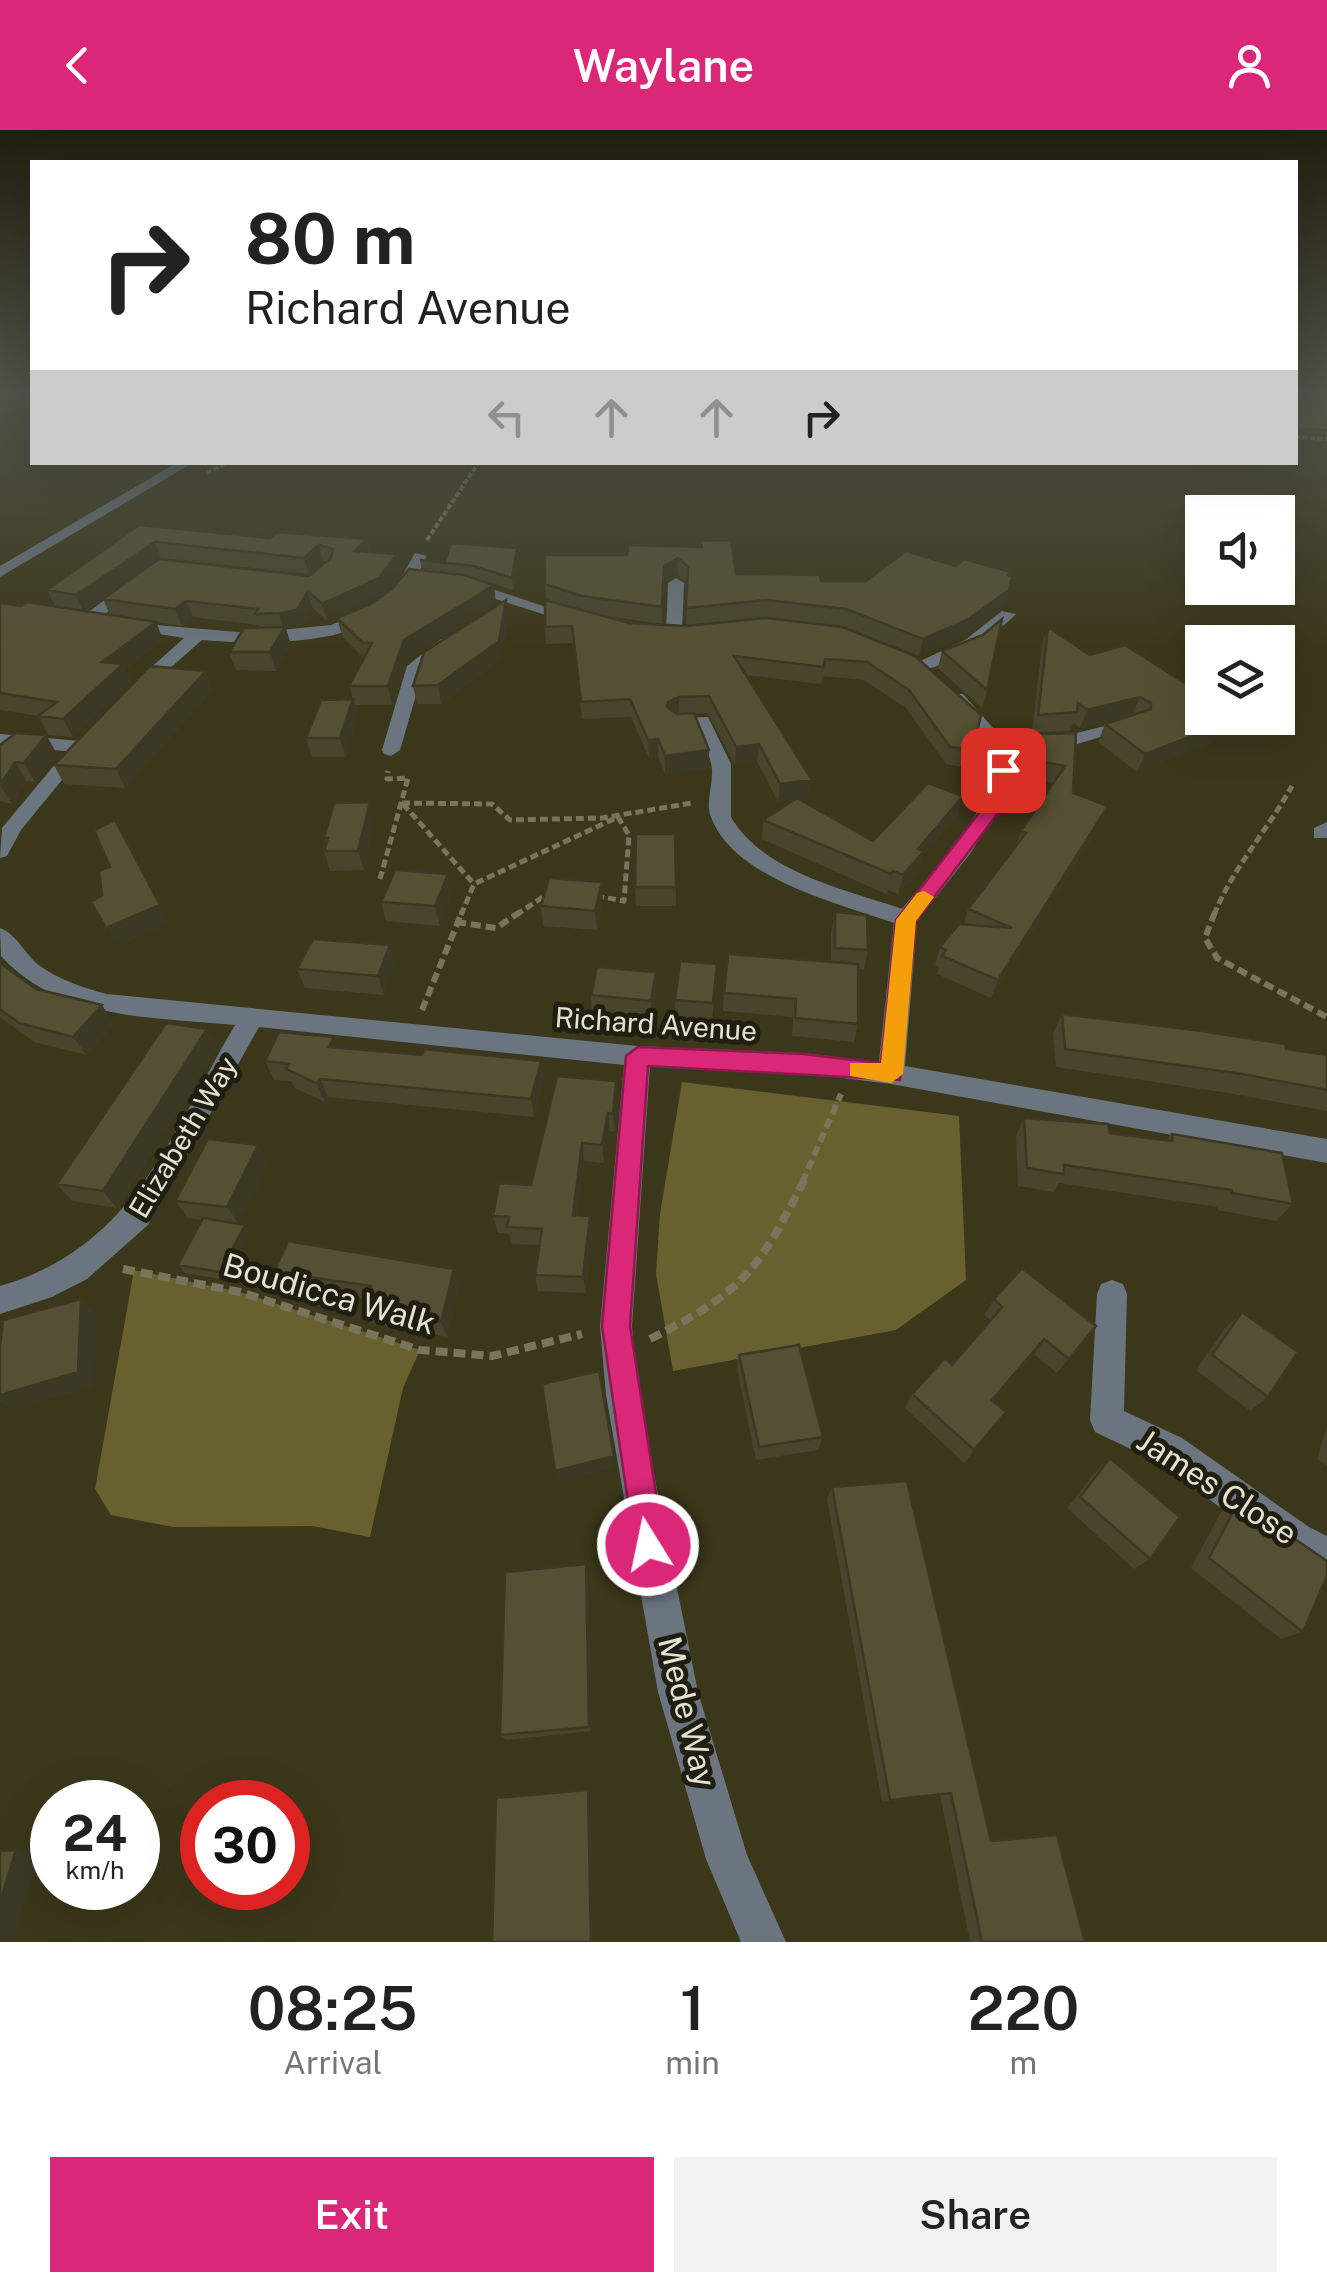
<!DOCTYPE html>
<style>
:root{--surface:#fff;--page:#f2f2f2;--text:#222;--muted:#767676;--accent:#db2777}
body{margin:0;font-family:"Public Sans",sans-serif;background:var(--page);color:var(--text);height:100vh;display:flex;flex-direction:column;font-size:38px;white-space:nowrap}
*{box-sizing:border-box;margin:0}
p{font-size:32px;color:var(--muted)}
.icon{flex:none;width:55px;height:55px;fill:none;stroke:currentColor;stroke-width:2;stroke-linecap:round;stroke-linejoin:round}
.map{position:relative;height:1812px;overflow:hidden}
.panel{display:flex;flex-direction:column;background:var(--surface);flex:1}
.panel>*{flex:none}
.guide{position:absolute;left:30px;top:30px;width:1268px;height:305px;border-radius:0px;box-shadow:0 10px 40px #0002;background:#fff;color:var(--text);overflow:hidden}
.tools{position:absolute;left:1185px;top:365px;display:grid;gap:20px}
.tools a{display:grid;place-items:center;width:110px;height:110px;border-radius:0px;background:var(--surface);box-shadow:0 10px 40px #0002;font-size:50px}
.speed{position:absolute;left:30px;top:1650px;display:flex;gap:20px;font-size:50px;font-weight:700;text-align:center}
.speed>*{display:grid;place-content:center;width:130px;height:130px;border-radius:50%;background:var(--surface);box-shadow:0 10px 40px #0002;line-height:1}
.speed small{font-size:25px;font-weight:400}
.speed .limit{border:15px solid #d22;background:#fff;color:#111}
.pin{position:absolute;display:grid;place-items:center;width:85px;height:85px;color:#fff;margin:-42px;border-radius:20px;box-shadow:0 5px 15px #0006}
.me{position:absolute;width:110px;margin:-55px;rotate:350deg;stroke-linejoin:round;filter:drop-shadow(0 0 8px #0008)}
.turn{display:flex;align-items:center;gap:35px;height:210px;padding:0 50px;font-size:45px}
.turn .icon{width:130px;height:130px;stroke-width:2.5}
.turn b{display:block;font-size:70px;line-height:85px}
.lanes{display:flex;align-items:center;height:95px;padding:0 50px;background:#0003;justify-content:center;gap:50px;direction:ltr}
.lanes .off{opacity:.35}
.eta{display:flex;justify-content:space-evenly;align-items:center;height:170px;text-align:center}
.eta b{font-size:60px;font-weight:600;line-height:70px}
.button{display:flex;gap:20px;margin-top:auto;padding:20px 50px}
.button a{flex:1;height:115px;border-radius:0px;background:var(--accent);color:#fff;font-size:40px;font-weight:600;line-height:115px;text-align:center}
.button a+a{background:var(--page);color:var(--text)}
header{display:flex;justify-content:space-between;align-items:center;height:130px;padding:0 50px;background:var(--accent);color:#fff;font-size:45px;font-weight:600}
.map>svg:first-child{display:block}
.green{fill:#68612f}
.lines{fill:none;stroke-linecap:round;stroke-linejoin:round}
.path-far3{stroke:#78755c;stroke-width:4;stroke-dasharray:5 2.5;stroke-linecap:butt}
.path-far2{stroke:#78755c;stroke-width:5;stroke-dasharray:8 4;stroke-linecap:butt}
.path-far1{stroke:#78755c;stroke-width:6;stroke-dasharray:10 5;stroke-linecap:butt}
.path{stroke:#78755c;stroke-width:8;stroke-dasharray:12 6;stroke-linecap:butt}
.minor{fill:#6a757f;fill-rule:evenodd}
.wall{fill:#48452c;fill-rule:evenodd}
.shaded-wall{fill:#3b3824}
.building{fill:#545033;stroke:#3b3824;stroke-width:2.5}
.route{fill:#db2777;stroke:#8e194d;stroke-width:2.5}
.slow{fill:#f59e0b}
.labels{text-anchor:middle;stroke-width:10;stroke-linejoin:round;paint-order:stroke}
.street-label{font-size:28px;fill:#e4e2d1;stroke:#201e11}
.near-street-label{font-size:32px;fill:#e4e2d1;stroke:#201e11}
</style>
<header><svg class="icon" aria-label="back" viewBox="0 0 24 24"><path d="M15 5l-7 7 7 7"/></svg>Waylane<svg class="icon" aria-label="person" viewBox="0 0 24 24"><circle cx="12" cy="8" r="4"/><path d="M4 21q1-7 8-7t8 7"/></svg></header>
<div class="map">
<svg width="1327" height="1812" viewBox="0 0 1327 1812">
<rect width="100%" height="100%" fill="#3b371a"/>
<path class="green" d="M1295 266H1327V299L1295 297Z
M682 952 959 986 966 1150 896 1200 673 1241 656 1144 660 1084Z
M134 1140 240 1162 420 1220 403 1258 370 1407 312 1396 173 1397 111 1385 95 1359Z"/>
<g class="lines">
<path class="path-far3" d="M1295 307 1327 309
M207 343 229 332
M427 410 479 332"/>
<path class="path-far2" d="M402 673 492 674 510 690 602 688 692 673
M403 674 474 754
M380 749 408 648 387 649 388 641
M461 785 474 754 618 687 629 705 624 771 596 766
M516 785 549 763
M1214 785C1232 739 1267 701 1292 656"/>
<path class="path-far1" d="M1215 782 1205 808 1217 828 1327 887
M456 792 496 798 520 782
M422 880 462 782
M802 1053 841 964"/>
<path class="path" d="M123 1139 240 1162 420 1220 492 1226 582 1204
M650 1209C741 1163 758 1142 804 1050"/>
<path class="minor" d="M178 332H194L0 447V436Z
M415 423 427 426C421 437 416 450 409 461 368 518 263 515 202 510L143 562 128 558 184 508 122 498V492L249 503 331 495 366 481 395 458Z
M676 448 684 453 682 504 674 509 666 504 668 453Z
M458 451H468L585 490 571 493 458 457Z
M128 453 141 456 95 492H83V486Z
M1002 481 1016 484C999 502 932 552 910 536L965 510Z
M441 509 455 513 424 538 400 620 391 626 384 624 382 620 407 536Z
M951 564H963L1002 608 1068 605 1130 590 1139 595 1068 617 1008 619 1013 640 1010 659 970 724 917 791 905 936 1327 1009V1033L891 954 803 943 650 936 632 1196 638 1265 698 1562 747 1725 786 1812H741L706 1729 658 1562 606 1265 600 1196 624 935 259 897 148 1095 87 1149 52 1167 0 1184V1156C133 1118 171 1004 235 895 156 887 59 891 1 826L0 798C16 803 26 826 40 836 60 850 84 858 107 864L638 916 803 923 879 932 894 793C839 774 733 748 711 687 705 672 713 656 712 640 711 625 702 610 696 597L679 598 670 593 679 588 708 587 731 634V687C764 743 844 759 902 779 931 744 1014 661 987 614 978 599 962 585 951 572Z
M0 604 80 611 89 617 21 700 7 726 0 728 2 698 66 621 0 616Z
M1327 692V708H1314V698Z
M1112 1150 1123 1154 1127 1164 1124 1281 1182 1308 1309 1397 1327 1406V1442L1283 1423 1158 1332 1095 1302 1090 1290 1097 1164 1101 1154Z"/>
</g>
<path class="wall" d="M139 395 270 408 367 409 370 422 397 424 400 440 383 464 327 491 312 477 301 496 286 499 291 515 276 541 236 540 229 522 260 497 259 495 193 487 182 496 156 492 163 510 125 539 131 552 73 607 48 605 39 586 0 580V473L21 476H55L47 460ZM161 428 309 444 323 431 326 432 309 446 160 429ZM136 445 103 469 110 485 84 481Z
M701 411 736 444 821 451H866L956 436 1010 446 1004 477 963 507 919 526 843 496 765 487 686 495 687 453 678 445 664 453 662 494 599 485 629 493 686 496 842 497 973 620 968 638 946 634 906 578 864 550 823 546 821 554 746 545 812 650 809 668 799 669 873 711 963 666 957 686 922 727 919 741 898 764 888 760 886 764 762 709 763 690 794 670 778 672 757 631 735 635 708 583 694 584 708 638 665 644 658 626 649 628 631 587 582 589 574 513 546 514 545 497 546 471 545 454 627 425 701 417Z
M517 418 519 429 513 460 474 448 496 473 408 529 392 575H355L358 588 345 627H312L306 608 353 569 349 556 364 528 342 506 337 488 369 475 422 440 420 430 445 432Z
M508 488 501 529 441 574H417L413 556Z
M1048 497 1090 525 1202 564 1197 577 1214 612 1137 642 1098 612 1105 594 1129 586 1080 598 1073 593 1070 601 1032 603 1042 514Z
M942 521 987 560 982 578 938 538Z
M213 560 125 658 64 654 54 635Z
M1076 603 1073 663 1108 676 1101 694 991 868 937 844 939 837 935 835 940 817 964 794 968 779 1016 717 1021 701 1053 653 1026 648 1030 622 1036 604Z
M46 605 57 624 35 652 26 651 12 674 0 671V615Z
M375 691 364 740 330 741 324 721 326 714 324 708Z
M675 704 676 776H636L635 757Z
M452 764 440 796 386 791 381 772Z
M603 771 597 800 543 796 541 776Z
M835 782 868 820 864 840 858 839V894L854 912 792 906 793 887 723 881 724 863 831 832V802Z
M0 833 36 859 114 894 87 925 34 912 0 887Z
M396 834 384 865 305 858 297 839Z
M717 834 712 892 675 889V870Z
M656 861 651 890 592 884 591 865Z
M1062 884 1327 925V981L1228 963 1056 937 1053 903Z
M218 917 117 1078 72 1071 57 1054Z
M338 918 422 925 541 931 544 950 534 987 328 967 325 972 295 958 291 951 274 950 265 931Z
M616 951 617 970 614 1002 610 1001 604 1033 584 1031 577 1085 592 1103 586 1163 538 1161 535 1145 540 1115 512 1114 509 1104 498 1103 493 1086 531 1055Z
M1024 988 1110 1003 1167 1010 1172 1004 1293 1074 1276 1091 1218 1080 1217 1077 1059 1053 1054 1062 1018 1056 1016 1006Z
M258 1015 268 1033 239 1094 250 1103 226 1150 185 1143 178 1135 202 1090 188 1088 175 1071Z
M454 1139 460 1155 447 1207 371 1193 363 1178 366 1170 285 1158 274 1142Z
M994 1169 1096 1196 1057 1243 1034 1224 993 1271 1006 1282 964 1333 905 1278 912 1264 952 1235 991 1190 984 1185Z
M1242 1182 1268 1267 1250 1281 1196 1240 1226 1197Z
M739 1225 823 1307 818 1320 756 1330 737 1239Z
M1327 1296V1335L1317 1329Z
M1110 1328 1150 1429 1134 1439 1067 1378 1097 1340Z
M832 1357 990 1711 1085 1812H970L940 1665 882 1672 827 1369Z
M1239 1371 1303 1502 1281 1509 1191 1438 1221 1382Z
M586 1434 588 1444 592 1601 506 1610 500 1605Z"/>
<path class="shaded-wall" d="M367 409 370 424 355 421Z
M155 412 161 428 83 481 76 465Z
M319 415 323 431 309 444 304 428Z
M517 418 519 429 513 460 512 448Z
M397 424 400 440 383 464 327 491 322 474Z
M678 428V445L664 453 662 494 664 436Z
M494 455 496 473 408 529 392 575 388 556 404 510Z
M1009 460 1004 477 963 507 919 526 923 509Z
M308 461 312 477 301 496 286 499 291 515 276 541 270 522 284 499 279 483Z
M506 470 508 488 501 529 441 574 438 555Z
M186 471 193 487 182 496 175 479Z
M156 492 163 510 125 539 131 552 73 607 63 589 102 532Z
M206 541 213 560 125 658 116 639Z
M1202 564V565L1195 582 1187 571Z
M679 567V584L667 577 668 572Z
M1140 567 1132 585 1080 598 1087 580Z
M353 569 358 588 345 627 340 608Z
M1223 594 1214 612 1137 642 1145 624Z
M46 605 57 624 35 652 24 633Z
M658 609V626L649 628 648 610Z
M759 614 757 631 735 635 736 617Z
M709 620 708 638 665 644V626Z
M15 632 26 651 12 674 0 655Z
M812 650 809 668 778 672 780 654Z
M963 666 957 686 922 727 919 741 898 764 903 745 918 719Z
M370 672 375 691 364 740 358 721Z
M1108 676 1101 694 991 868 998 850Z
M448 744 452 764 440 796 435 776Z
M602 752 603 771 597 800 595 781Z
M160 775 170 794 118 817 106 798Z
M390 815 396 834 384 865 378 846Z
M656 842V861L651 890V871Z
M102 875 114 894 87 925 73 907Z
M207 899 218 917 117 1078 103 1061Z
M541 931 544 950 534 987 531 969Z
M320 949 328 967 325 972 317 954Z
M616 951 617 970 614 1002 613 984Z
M608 983 610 1001 604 1033 602 1015Z
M582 1013 584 1031 576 1102 573 1085Z
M258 1015 268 1033 239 1094 227 1077Z
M590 1086 592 1103 586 1163 583 1147Z
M245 1095 250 1103 226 1150 220 1142Z
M454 1139 460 1155 447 1207 441 1192Z
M81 1169 97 1185 95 1256 13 1280 0 1271V1265Z
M1044 1209 1034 1224 982 1284 992 1270Z
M614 1326 615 1338 558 1353 555 1341Z
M586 1434 588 1444 592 1601 589 1597Z
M588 1660 591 1663 594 1812H591Z
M16 1720H40L14 1812H0V1772Z"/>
<path class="building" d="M139 395 270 408 277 402 367 409 355 421 397 424 379 448 322 474 308 461 297 480 279 483 255 484 258 479 186 471 175 479 103 469 159 429 309 446 331 428 333 419 319 415 304 428 155 412 76 465 47 460Z
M731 410 736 444 820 445 821 451H866L906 421 956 436 964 429 1011 442 1008 445 1012 446 1009 460 967 490 923 509 846 479 767 470 686 478 688 437 678 428 664 436 662 477 582 466 545 454V425H627L629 415 702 417 701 411Z
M451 413 517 418 512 448 474 436 420 430 445 432Z
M409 439 464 445 494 455 404 510 388 556H349L372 513H363L337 488 369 475 392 459Z
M506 470 499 511 438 555 413 556 424 522Z
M545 470 629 493 686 496 766 488 842 497 915 526 981 585 973 620 950 617 909 560 867 532 825 529 824 537 734 526 812 650 780 654 759 614 736 617 709 566 679 567 668 572 667 577 677 584 694 583 709 620 665 626 658 609 648 610 630 569 581 572 572 496 545 497Z
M27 472 156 492 102 532 123 534 63 589 38 586 57 572 0 563V473L21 476Z
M1002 489 987 560 942 521 983 505Z
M285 497 270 522H229L244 498Z
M1048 497 1090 525 1125 515 1202 564 1187 571 1202 581V588H1213L1223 594 1145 624 1105 594 1151 579V573L1140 567 1087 580 1078 573 1077 582 1038 585Z
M150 536 206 541 116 639 54 635Z
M353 569 340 608H306L321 570Z
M16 603 46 605 24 633 15 632 0 655V615Z
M1076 603 1073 663 1108 676 998 850 942 826 946 820 940 817 959 794 1012 798 968 779 1026 703 1021 701 1065 636 1032 630 1036 604Z
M928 653 963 666 918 719 924 721 903 745 893 741 891 744 763 690 797 668 873 711Z
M370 672 358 721H324L328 708H324L334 673Z
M115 690 160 775 106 798 91 772 102 765 99 741 110 737 94 700Z
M636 704H675L676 757H635Z
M395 740 448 744 435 776 381 772Z
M549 748 602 752 595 781 541 776Z
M835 782 867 785 868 820 835 818Z
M313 809 390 815 378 846 297 839Z
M728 824 858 834V894L795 888 796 869 724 863Z
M680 831 717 834 713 873 675 870Z
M0 833 36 859 102 875 73 907 19 893 0 879Z
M597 837 656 842 651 871 591 865Z
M1062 884 1202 901 1285 914 1286 919 1327 925V960L1242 944 1065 919Z
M166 893 207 899 103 1061 57 1054Z
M279 902 334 907 329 917 422 925 424 919 541 931 531 969 320 949 317 954 286 939 289 934 265 931Z
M557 946 616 951 613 984 608 983 602 1015 582 1013 573 1085 590 1086 583 1147 535 1145 542 1099 507 1097 509 1087 493 1086 499 1053 531 1055Z
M1024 988 1108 994 1110 1003 1173 1011 1172 1004 1282 1023 1293 1074 1232 1063V1060L1064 1035V1044L1027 1038Z
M208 1009 258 1015 227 1077 175 1071Z
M203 1088 245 1095 220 1142 178 1135Z
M288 1111 454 1139 441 1192 363 1178 371 1156 274 1142Z
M1022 1138 1096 1196 1069 1229 1044 1209 992 1270 1006 1282 974 1320 912 1264 945 1228 952 1235 1002 1177 994 1169Z
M81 1169 78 1242 0 1265V1216L3 1190Z
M1242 1182 1298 1222 1268 1267 1212 1225Z
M799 1215 823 1307 759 1317 739 1225Z
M599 1241 614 1326 555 1341 542 1254Z
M1110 1328 1180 1387 1150 1429 1080 1367Z
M907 1351 991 1711 1057 1705 1085 1812H982L951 1663 890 1670 832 1357Z
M1239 1371 1327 1431V1446L1303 1502 1209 1428Z
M586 1434 589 1597 500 1605 505 1442Z
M588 1660 591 1812H492L496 1668Z
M16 1720 0 1772V1721Z"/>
<linearGradient id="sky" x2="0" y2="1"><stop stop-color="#201e0e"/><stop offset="0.51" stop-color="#4f5349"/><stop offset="1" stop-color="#4f5349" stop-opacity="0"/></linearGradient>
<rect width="1327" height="520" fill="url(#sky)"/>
<path class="route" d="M1003 635 1012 640 1001 679 916 791 900 950 648 936 630 1196 664 1415 660 1426 648 1431 636 1426 602 1196 626 926 638 917 803 924 881 933 896 790 983 678 994 640Z"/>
<path class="slow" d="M924 761 934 767 916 791 903 944 891 953 850 946V933H881L896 790 917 763Z"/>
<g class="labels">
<g class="street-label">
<text transform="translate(656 894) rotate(4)" y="10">Richard Avenue</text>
<text transform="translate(183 1007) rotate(-59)" y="10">Elizabeth Way</text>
</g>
<g class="near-street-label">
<text transform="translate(329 1164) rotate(16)" y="11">Boudicca Walk</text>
<text transform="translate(1217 1357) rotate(33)" y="11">James Close</text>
<text transform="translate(687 1582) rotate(76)" y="11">Mede Way</text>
</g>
</g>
</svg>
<div class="tools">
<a><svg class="icon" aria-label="sound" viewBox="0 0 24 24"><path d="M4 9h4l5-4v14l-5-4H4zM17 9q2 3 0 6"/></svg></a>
<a><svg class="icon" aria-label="layers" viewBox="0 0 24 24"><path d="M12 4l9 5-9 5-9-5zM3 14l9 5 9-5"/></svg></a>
</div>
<div class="speed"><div>24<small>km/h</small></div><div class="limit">30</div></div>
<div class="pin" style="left:1003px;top:640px;background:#d93025"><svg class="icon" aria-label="arrive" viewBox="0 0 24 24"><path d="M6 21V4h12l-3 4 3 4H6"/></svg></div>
<svg class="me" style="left:648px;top:1415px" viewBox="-20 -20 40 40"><circle r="17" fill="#db2777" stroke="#fff" stroke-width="3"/><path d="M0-11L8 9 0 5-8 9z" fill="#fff"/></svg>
<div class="guide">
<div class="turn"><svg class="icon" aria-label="right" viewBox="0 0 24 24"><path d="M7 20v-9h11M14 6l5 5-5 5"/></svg><div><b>80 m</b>Richard Avenue</div></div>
<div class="lanes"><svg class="icon off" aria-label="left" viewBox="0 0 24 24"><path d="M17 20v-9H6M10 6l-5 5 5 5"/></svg><svg class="icon off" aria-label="ahead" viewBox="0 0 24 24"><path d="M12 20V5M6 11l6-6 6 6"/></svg><svg class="icon off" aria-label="ahead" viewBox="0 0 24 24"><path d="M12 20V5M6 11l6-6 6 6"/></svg><svg class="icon" aria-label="right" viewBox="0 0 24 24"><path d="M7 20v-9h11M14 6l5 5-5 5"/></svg></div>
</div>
</div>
<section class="panel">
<div class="eta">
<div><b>08:25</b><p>Arrival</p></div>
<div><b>1</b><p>min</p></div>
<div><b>220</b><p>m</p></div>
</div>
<div class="button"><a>Exit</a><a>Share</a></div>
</section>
